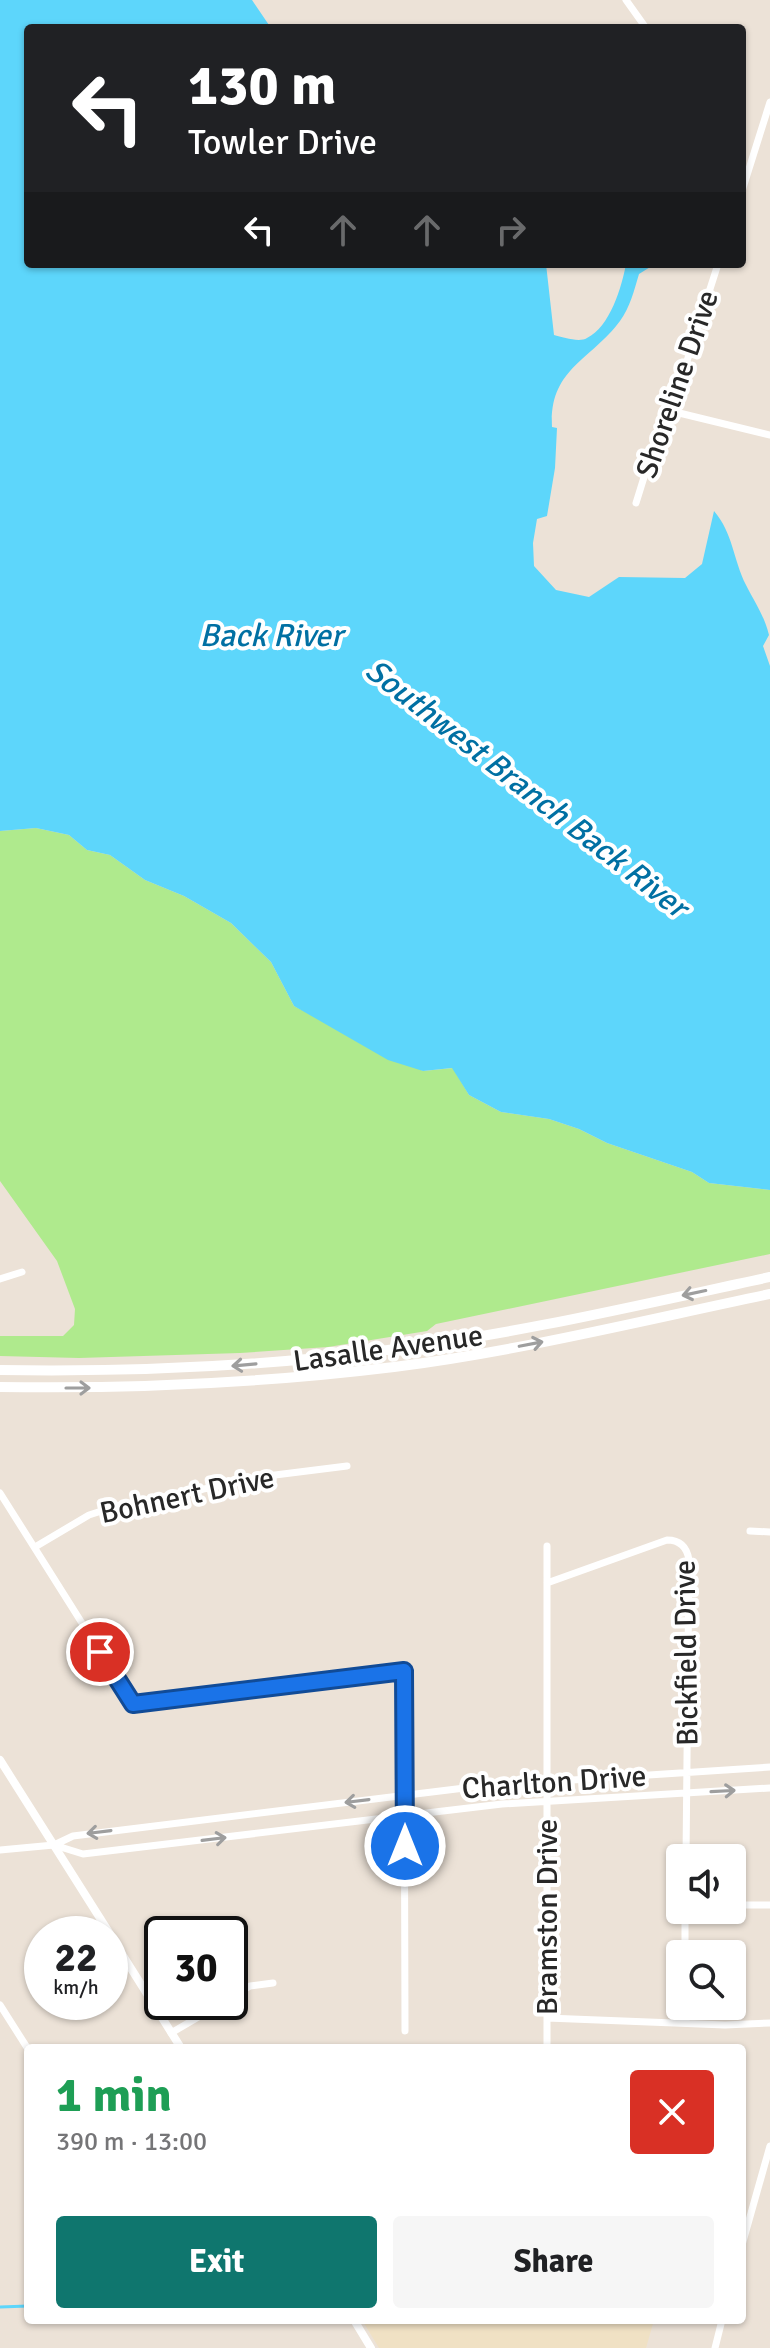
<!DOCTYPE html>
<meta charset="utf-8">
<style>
:root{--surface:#fff;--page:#f6f6f6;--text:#202124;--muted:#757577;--accent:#0f766e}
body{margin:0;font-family:Signika,sans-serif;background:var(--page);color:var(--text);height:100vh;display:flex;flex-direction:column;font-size:30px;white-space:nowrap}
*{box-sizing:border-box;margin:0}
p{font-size:26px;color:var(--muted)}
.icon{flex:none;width:44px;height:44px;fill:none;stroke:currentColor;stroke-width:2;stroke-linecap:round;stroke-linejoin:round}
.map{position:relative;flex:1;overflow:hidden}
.sheet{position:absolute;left:24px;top:2044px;width:722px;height:280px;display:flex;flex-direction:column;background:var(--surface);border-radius:8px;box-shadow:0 2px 6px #0004}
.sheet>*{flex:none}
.banner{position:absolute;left:24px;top:24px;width:722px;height:244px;border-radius:8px;box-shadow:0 2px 6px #0004;background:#202124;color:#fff;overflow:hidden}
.tools{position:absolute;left:666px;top:1844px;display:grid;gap:16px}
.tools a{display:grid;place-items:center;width:80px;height:80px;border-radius:8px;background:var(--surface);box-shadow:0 2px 6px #0004;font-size:40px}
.speed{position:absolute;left:24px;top:1916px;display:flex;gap:16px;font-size:40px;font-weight:700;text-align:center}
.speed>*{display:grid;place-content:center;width:104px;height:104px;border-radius:50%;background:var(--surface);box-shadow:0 2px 6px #0004;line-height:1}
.speed small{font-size:20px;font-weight:400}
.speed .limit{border:4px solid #111;border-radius:12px;background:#fff;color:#111}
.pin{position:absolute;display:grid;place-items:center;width:68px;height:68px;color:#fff;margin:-34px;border:4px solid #fff;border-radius:50%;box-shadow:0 2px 8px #0007}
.me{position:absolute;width:88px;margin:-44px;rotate:0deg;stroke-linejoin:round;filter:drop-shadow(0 0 6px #0008)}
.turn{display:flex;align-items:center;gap:28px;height:168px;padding:0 32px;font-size:36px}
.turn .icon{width:104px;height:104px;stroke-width:2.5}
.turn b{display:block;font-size:56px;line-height:68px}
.lanes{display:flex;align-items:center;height:76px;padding:0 32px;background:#0003;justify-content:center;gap:40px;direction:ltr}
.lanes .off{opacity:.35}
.round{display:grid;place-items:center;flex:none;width:84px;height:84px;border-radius:8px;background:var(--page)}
.headline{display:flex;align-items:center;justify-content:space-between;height:136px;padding:0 32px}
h1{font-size:48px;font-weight:700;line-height:60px;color:#1e9e55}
.cta{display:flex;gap:16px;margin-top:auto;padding:16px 32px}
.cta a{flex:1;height:92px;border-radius:8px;background:var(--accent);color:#fff;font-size:32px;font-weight:700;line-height:92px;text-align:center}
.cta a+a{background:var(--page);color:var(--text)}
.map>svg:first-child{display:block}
.education{fill:#f0e1c4}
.green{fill:#afea8d}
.water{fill:#5dd6fb}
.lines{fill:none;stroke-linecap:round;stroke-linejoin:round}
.stream{stroke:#5dd6fb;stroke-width:3}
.minor{stroke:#fff;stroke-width:7}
.tertiary{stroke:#fff;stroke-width:8}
.secondary{stroke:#fff;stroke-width:10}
.oneway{stroke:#9e9e9e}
.route-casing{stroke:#114b97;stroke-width:20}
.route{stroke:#1a73e8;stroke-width:14}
.labels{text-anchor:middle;stroke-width:8;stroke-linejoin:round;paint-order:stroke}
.street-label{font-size:30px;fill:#282828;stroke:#fff}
.water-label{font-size:32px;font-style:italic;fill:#0070a3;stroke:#fff}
</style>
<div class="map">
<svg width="770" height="2348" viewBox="0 0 770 2348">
<rect width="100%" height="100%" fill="#ece2d7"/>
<path class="education" d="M362 2320H654L646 2348H379Z"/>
<path class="green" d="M36 828 69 835 87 850 110 855 145 880 184 896 231 923 271 962 294 1006 423 1071 453 1068 469 1095 501 1112 549 1119 579 1129 607 1143 692 1172 709 1183 770 1190V1254L436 1324 427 1331 328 1347 240 1353 79 1358 0 1356V1336H63L74 1325 75 1309 57 1261 0 1181V831Z"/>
<path class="water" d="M0 0H252L271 28H28V264H546L554 335C563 337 579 343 587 338 610 327 622 286 626 264H665H655L639 274C634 291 630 307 620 321 590 361 549 369 552 427L557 428 555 468 547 516 537 519 533 543 534 566 556 590 589 597 619 577 685 578 702 564 714 511C733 533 733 559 746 585 755 603 764 615 769 635L763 646 770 666V1190L709 1183 692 1172 607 1143 579 1129 549 1119 501 1112 469 1095 452 1068 423 1071 388 1060 294 1006 271 962 231 923 184 896 145 880 110 855 87 850 69 835 36 828 0 831Z"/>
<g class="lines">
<path class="stream" d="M0 2307 28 2306"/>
<path class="minor" d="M626 0 646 28
M742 191 770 102
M671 411 770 435
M636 503 659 429 671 411 718 264
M0 1279 22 1272
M0 1493 133 1704 404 1671 405 2031
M750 1531 770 1532
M35 1547 89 1515 117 1506 275 1475 347 1466
M547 1583 667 1540C680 1540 687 1547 689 1560L686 1858
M54 1845 83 1854 502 1804 770 1788
M0 1850 54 1845 73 1836 481 1786 770 1767
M732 1905H770
M685 1910V1954
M230 1998 250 1986 273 1983
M0 2005 28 2049
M686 2006V2023
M547 2018 725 2025 770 2023
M171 2033 224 2002
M547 2048V1546
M742 2245 770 2146
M715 2348 722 2320"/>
<path class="tertiary" d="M0 1760 110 1934
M110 1935 181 2048
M354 2320 371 2348"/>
<path class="secondary" d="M0 1370C130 1372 259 1367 388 1350 517 1334 643 1304 770 1277
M0 1387C132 1389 263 1383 394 1367 520 1351 645 1320 770 1294"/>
</g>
<defs><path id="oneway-shaft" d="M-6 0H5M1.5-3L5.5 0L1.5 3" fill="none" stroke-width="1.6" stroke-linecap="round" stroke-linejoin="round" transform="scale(2)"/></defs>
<g class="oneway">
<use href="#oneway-shaft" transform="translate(694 1293) rotate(168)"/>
<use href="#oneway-shaft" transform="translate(531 1344) rotate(-11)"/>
<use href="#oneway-shaft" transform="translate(244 1365) rotate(175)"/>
<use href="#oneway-shaft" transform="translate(78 1388)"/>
<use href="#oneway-shaft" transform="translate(723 1791) rotate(-3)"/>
<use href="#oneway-shaft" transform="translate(357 1801) rotate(173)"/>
<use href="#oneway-shaft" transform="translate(99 1832) rotate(173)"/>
<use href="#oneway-shaft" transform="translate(214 1839) rotate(-7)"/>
</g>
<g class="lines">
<defs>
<path id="route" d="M100 1652 133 1704 404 1671 405 1846"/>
</defs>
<use href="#route" class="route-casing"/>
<use href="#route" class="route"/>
</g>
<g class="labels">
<g class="street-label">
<text transform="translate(677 384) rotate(-71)" y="10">Shoreline Drive</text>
<text transform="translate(388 1348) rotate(-8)" y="10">Lasalle Avenue</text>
<text transform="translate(187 1495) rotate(-12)" y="10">Bohnert Drive</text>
<text transform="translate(686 1653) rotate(-91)" y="10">Bickfield Drive</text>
<text transform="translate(554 1782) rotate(-4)" y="10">Charlton Drive</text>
<text transform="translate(547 1917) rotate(-90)" y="10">Bramston Drive</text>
</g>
<g class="water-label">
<text x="271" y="646">Back River</text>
<text transform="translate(527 788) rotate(38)" y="11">Southwest Branch Back River</text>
</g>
</g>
</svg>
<div class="tools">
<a><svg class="icon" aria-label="sound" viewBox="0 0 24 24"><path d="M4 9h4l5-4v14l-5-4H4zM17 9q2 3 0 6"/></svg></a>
<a><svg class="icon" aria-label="search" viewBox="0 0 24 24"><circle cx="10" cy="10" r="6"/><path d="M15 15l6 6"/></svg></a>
</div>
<div class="speed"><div>22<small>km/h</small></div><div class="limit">30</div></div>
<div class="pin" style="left:100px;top:1652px;background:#d93025"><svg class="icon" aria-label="arrive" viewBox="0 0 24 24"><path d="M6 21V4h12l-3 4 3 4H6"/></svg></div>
<svg class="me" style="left:405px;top:1846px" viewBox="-20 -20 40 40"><circle r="17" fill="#1a73e8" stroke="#fff" stroke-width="3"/><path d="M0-11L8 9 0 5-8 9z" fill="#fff"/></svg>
<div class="banner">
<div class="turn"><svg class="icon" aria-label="left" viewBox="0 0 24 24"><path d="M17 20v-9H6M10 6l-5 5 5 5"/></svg><div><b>130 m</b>Towler Drive</div></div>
<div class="lanes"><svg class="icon" aria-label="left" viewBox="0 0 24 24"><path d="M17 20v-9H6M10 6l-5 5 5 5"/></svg><svg class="icon off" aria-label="ahead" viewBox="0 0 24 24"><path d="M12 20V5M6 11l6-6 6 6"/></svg><svg class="icon off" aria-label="ahead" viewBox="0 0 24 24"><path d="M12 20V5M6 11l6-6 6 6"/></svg><svg class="icon off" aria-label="right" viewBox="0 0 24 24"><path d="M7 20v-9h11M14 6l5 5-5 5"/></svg></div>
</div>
<section class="sheet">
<div class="headline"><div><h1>1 min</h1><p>390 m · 13:00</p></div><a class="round" style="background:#d93025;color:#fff"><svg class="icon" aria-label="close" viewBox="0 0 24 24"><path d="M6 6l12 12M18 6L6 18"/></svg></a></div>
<div class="cta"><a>Exit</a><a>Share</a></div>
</section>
</div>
